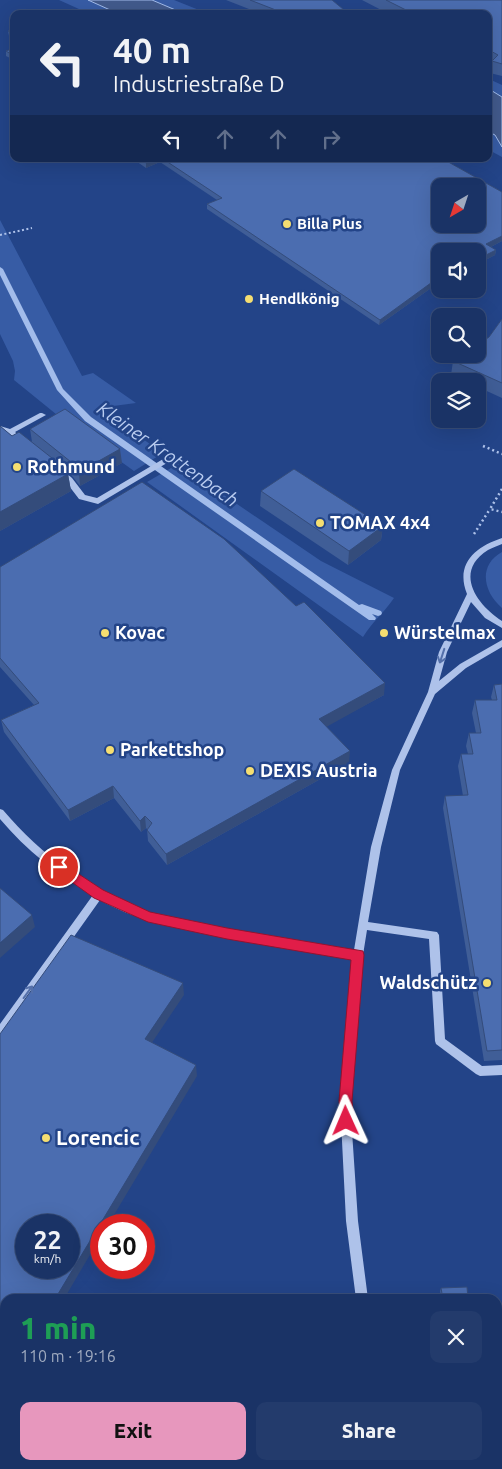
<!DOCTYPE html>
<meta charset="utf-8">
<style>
:root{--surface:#1a3366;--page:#233b6c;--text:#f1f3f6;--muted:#9faabf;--line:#384e7a;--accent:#e797bd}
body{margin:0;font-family:Ubuntu,sans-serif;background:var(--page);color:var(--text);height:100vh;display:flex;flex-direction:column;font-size:19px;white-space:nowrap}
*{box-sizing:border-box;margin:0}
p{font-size:16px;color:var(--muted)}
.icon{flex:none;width:28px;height:28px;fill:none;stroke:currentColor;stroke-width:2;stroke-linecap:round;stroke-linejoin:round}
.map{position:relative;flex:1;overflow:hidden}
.sheet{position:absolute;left:0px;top:1294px;width:502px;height:176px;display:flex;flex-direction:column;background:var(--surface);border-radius:15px 15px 0 0;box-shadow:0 5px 20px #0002,0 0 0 1px var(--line)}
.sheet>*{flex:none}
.top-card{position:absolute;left:10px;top:10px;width:482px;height:152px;border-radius:10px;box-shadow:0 5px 20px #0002,0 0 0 1px var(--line);background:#1a3366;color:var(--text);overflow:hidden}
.needle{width:32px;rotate:219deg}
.fabs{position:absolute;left:431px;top:178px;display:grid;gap:10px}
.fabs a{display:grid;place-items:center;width:55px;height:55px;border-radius:10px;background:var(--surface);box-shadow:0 5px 20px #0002,0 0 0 1px var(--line);font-size:25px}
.speed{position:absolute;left:15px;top:1214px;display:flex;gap:10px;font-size:25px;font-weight:700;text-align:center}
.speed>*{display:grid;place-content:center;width:65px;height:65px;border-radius:50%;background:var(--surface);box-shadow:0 5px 20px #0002,0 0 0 1px var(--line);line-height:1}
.speed small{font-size:12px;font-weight:400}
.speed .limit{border:8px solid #d22;background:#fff;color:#111}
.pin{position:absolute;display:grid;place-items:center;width:42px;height:42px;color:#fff;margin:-21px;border:2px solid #fff;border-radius:50%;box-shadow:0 1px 5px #0007}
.me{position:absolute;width:55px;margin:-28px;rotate:359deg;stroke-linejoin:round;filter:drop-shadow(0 0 4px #0008)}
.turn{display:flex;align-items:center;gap:18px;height:105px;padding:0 20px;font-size:22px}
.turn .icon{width:65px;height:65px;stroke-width:2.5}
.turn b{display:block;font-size:35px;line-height:42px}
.lanes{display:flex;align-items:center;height:48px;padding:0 20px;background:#0003;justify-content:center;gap:25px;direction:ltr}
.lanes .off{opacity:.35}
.round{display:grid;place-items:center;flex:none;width:52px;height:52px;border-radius:10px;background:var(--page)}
.head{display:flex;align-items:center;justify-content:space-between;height:85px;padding:0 20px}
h1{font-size:30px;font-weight:800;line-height:38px;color:#1e9e55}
.button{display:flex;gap:10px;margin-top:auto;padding:10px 20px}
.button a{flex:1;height:58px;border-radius:10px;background:var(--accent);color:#111;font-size:20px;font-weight:800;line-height:58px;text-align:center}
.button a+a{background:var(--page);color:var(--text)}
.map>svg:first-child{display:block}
.green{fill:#375ca5}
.water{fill:#425a8c;stroke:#a2bceb}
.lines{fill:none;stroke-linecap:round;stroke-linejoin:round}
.stream{fill:#a2bceb;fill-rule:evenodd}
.path-far1{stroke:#aec2ea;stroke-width:2;stroke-dasharray:2 2.5;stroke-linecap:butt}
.path{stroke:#aec2ea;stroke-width:2.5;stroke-dasharray:2 3;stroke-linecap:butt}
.minor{fill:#aec2ea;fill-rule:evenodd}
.wall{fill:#405e97}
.shaded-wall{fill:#344c7b}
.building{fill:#4b6db0;stroke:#344c7b;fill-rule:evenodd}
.oneway{stroke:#5470aa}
.route{fill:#e11d48;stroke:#92132f}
.poi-dot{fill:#f5de71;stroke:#234488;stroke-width:2}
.labels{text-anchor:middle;stroke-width:5;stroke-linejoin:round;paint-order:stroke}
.far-poi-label{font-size:15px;font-weight:bold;fill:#fff;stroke:#234488;text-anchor:start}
.poi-label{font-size:18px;font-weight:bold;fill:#fff;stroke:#234488;text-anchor:start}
.water-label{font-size:19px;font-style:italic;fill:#bacdf1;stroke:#234488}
.near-poi-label{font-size:21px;font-weight:bold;fill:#fff;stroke:#234488;text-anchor:start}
</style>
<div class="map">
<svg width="502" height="1469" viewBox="0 0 502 1469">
<rect width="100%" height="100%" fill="#234488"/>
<path class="green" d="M59 0H88L119 14H90Z
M152 0H174L209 14H185Z
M489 79 502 85V157L489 150Z
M0 220 82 376 93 373 136 403 98 408 163 453 134 471 67 423 14 380 15 371 13 361 0 334Z
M178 464 321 561 394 598C384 613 372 622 363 637L147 482Z
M502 552V608C483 592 478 565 502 552Z"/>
<path class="water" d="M88 0H152L185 14H119Z
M489 89 502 97V147L495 135 489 132Z"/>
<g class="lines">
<path class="stream" d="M0 267 3 269 63 389 91 417 359 605 362 604 381 611 382 613 381 615 378 616 372 614 376 618 375 620H369L85 421 57 390 0 275Z"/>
<path class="path-far1" d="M0 235 32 228"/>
<path class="path" d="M483 446 502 454
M502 489 490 509 502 512
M474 534 490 509"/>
<path class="minor" d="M40 413H42L46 415 15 432 25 440V444C17 444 8 434 0 431V426L10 429Z
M170 455H173L177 457 98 504 79 499 66 482 57 473 58 471H64L72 478 85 495 97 498Z
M502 538V544C497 546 492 548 488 550 453 572 477 605 502 621V628L485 618 471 602 447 652 439 681 460 664 502 640V647L466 668 435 694 400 770 381 847 368 922 437 932 439 935 445 1039 482 1066 502 1065V1075L480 1076 476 1074 436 1044 435 1041 429 939 367 930 363 955 350 1101 358 1221 368 1299H356L346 1221 340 1101 353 959C301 951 249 942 198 931 161 924 134 919 100 900L4 1035 0 1037V1024L93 895C58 875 26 850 0 819V809L3 810C41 855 92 893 148 913 165 919 183 920 200 923 251 934 302 942 354 950L371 847 392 770 428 692 439 652 467 594C455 564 475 547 502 538Z
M377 1465H389L390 1469H378Z"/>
</g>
<path class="wall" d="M226 0H332L349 14H262Z
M362 0H502V76L490 73 492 64 489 63V14H389Z
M14 29V40L9 36 8 31Z
M14 48V60L6 56V51Z
M133 159H443L502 192V241L491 247 496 250 495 255 478 264V251H440V283L434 286 379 325 207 209V204L217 200 160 162 146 168Z
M502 319V398L478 387V381H465L451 375 453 361 489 337Z
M0 426 12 436 32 442 30 429 122 463 80 486 73 477 65 470 68 474 71 491 0 531Z
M261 491 383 526 381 540 348 565 260 506Z
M0 567 384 695 326 726 349 763 167 865 148 841 147 829 146 828 141 832 114 798 70 821 4 732 1 720 34 705 0 667Z
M502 684V1060L484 1061 443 808 445 796H463L458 766 461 754H468L466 746 469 733H476L472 713 475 700H492L491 697 494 685Z
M441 1288 468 1299H441L440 1291Z
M5 1465H217L186 1469H0Z"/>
<path class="shaded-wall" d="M155 159H160V162L146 168V163Z
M502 236V241L485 250 486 244Z
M496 250 495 255 478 264V259Z
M440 278V283L434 286 379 325 380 320 435 280Z
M120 449 122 463 80 486 79 472Z
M68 474 71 491 0 531V512Z
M383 526 381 540 348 565 349 551Z
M385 683 384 695 319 731V719Z
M350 751 349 763 167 865 166 854Z
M113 786 114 798 70 821 68 810Z
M145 816 146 828 141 832 140 821Z
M32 915 35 927 0 958V943Z
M183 983 184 995 147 1050 145 1039Z
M196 1065 197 1076 108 1225H101V1236L64 1299H55Z
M5 1383V1397L0 1405V1391Z"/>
<path class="building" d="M250 0H332L349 14H286Z
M386 0H502V64L492 61 498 55 489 50V14H414Z
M73 9 83 14H60Z
M14 29V35L8 31Z
M14 48V56L6 51Z
M140 159H155L146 163Z
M163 159H443L502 192V236L486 244 496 250 478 259V251H440V278L435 280 380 320 207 204 222 198ZM440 186H478V224H440Z
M502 319V383L453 361 464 354H478V345L489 337Z
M65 409 120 449 79 472 71 462 30 429Z
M0 426 12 436 19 432 62 466 68 474 0 512Z
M294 469 383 526 349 551 261 491Z
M142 482 224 539 296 606 304 602 385 683 319 719 350 751 166 854 147 830 152 823 145 816 140 821 113 786 68 810 1 720 39 703 0 658V567Z
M502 684V1050L487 1051 445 796 468 795 461 754H473L469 733H481L475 700H497L494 685Z
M0 888 32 915 0 943Z
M71 935 183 983 145 1039 196 1065 55 1299H5V1383L0 1391V1034ZM26 1225H69V1268H26Z
M467 1287 468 1299H443L441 1288Z
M5 1424V1465H169L138 1469H0V1425Z"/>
<defs><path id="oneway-shaft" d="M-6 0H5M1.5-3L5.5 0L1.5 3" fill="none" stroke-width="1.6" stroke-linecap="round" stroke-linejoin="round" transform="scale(1.25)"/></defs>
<g class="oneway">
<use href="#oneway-shaft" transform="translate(442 656) rotate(108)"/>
<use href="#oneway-shaft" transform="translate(28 992) rotate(-54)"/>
</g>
<path class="route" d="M59 861 103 890 150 912 227 928 363 951 364 955 352 1101 354 1121 351 1126 346 1128 342 1126 339 1101 351 960 227 939 148 922 94 898 55 870 53 867 55 863Z"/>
<g class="poi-dot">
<circle cx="287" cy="224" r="5"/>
<circle cx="249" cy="299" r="5"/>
<circle cx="17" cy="467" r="5"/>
<circle cx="320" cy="523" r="5"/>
<circle cx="105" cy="633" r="5"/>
<circle cx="384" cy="633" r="5"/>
<circle cx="110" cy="750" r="5"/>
<circle cx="250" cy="771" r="5"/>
<circle cx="487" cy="983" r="5"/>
<circle cx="46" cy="1138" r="5"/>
</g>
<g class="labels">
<g class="far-poi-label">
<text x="297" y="229">Billa Plus</text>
<text x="259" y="304">Hendlkönig</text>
</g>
<g class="poi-label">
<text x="27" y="473">Rothmund</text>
<text x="330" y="529">TOMAX 4x4</text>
<text x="115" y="639">Kovac</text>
<text x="394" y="639">Würstelmax</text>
<text x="120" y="756">Parkettshop</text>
<text x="260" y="777">DEXIS Austria</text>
<text x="477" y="989" text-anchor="end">Waldschütz</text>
</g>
<g class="water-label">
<text transform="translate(168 454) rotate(35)" y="7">Kleiner Krottenbach</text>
</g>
<g class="near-poi-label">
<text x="56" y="1145">Lorencic</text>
</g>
</g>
</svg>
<div class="fabs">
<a><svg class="needle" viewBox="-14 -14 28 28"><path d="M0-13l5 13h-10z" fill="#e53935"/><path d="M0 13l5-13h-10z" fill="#9faabf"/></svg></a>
<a><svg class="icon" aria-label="sound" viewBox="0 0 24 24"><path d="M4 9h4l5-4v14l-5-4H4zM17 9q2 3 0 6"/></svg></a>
<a><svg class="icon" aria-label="search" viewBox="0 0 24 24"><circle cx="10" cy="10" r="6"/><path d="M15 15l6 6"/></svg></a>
<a><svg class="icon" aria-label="layers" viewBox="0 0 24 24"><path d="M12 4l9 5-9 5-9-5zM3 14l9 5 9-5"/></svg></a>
</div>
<div class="speed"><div>22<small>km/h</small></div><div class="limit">30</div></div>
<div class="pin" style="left:59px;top:867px;background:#d93025"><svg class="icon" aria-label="arrive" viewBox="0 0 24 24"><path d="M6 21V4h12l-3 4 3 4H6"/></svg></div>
<svg class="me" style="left:346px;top:1121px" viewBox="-20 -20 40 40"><path d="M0-17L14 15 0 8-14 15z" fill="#e11d48" stroke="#fff" stroke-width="4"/></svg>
<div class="top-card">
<div class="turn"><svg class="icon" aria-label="left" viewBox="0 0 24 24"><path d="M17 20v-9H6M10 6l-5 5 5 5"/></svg><div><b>40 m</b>Industriestraße D</div></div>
<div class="lanes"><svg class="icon" aria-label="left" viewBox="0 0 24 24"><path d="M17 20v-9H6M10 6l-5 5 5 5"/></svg><svg class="icon off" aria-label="ahead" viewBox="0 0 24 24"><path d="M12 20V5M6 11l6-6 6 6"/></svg><svg class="icon off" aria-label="ahead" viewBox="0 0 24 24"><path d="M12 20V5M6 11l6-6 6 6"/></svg><svg class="icon off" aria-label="right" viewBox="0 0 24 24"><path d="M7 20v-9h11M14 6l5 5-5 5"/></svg></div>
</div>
<section class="sheet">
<div class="head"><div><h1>1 min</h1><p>110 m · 19:16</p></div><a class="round"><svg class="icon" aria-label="close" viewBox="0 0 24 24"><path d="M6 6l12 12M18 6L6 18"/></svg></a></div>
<div class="button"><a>Exit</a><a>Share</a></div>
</section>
</div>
